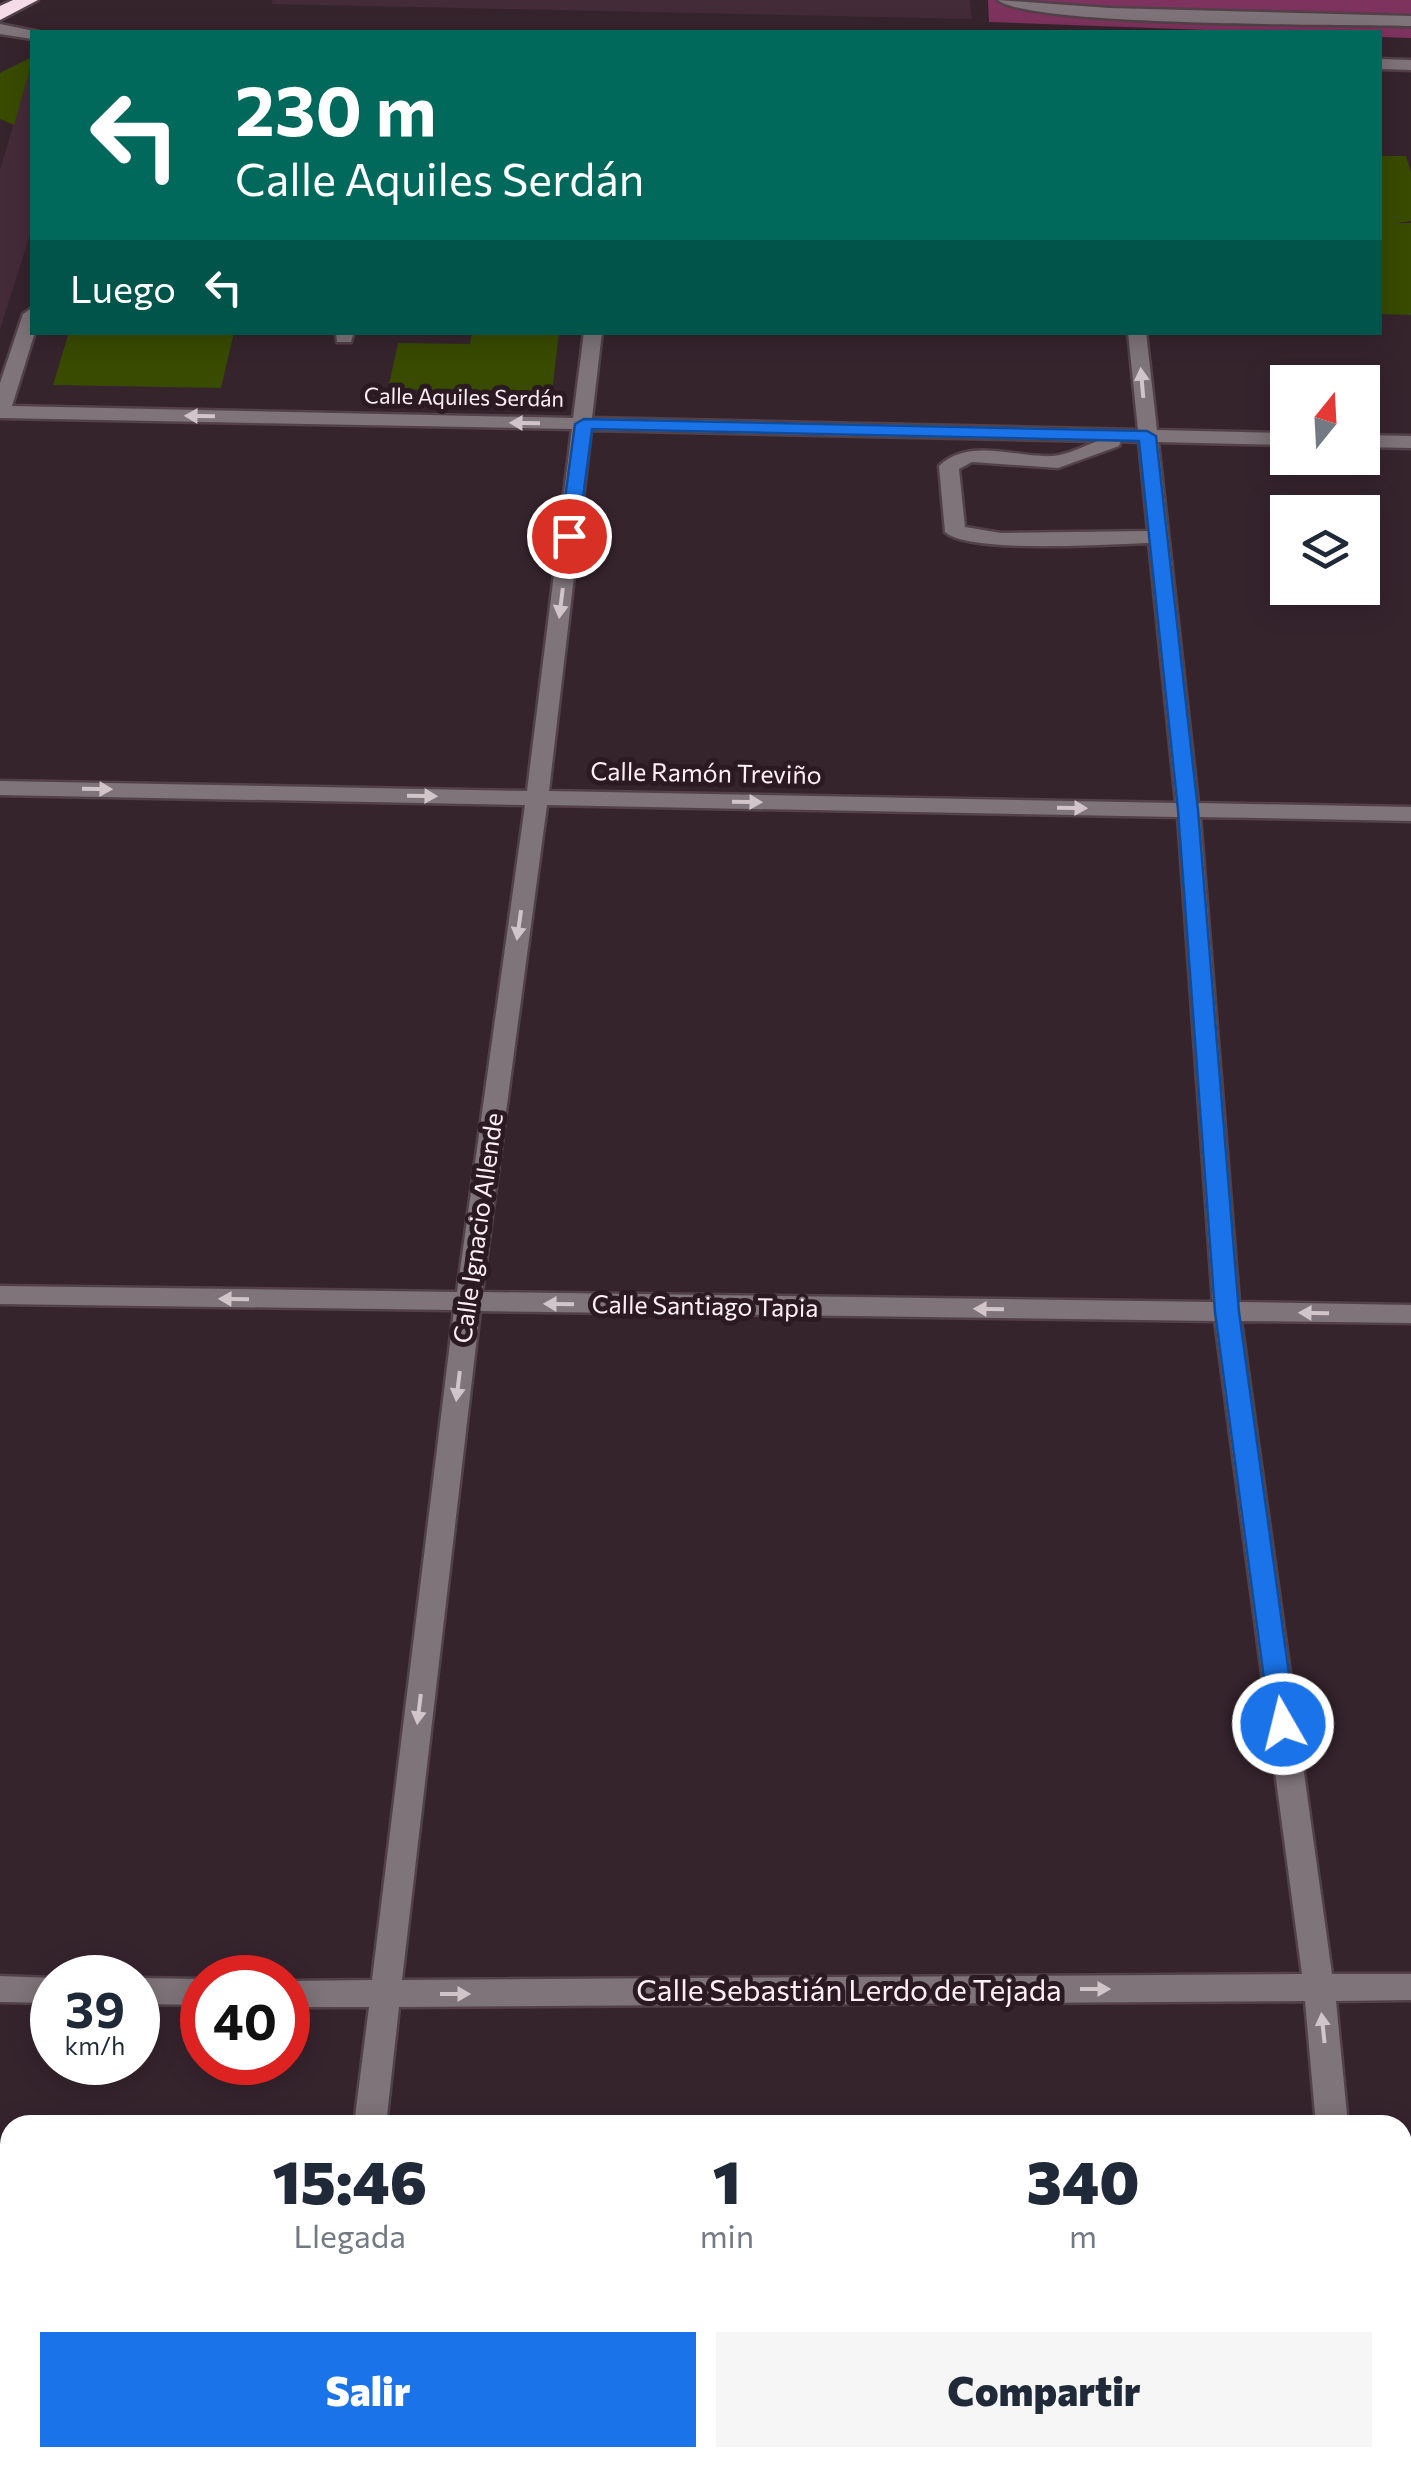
<!DOCTYPE html>
<html lang="es">
<meta charset="utf-8">
<style>
:root{--surface:#fff;--page:#f6f6f7;--text:#1f2937;--muted:#747a83;--accent:#1a73e8}
body{margin:0;font-family:Commissioner,sans-serif;background:var(--page);color:var(--text);height:100vh;display:flex;flex-direction:column;font-size:38px;white-space:nowrap}
*{box-sizing:border-box;margin:0}
p{font-size:32px;color:var(--muted)}
.icon{flex:none;width:55px;height:55px;fill:none;stroke:currentColor;stroke-width:2;stroke-linecap:round;stroke-linejoin:round}
.map{position:relative;flex:1;overflow:hidden}
.details{position:absolute;left:0px;top:2115px;width:1412px;height:352px;display:flex;flex-direction:column;background:var(--surface);border-radius:30px 30px 0 0;box-shadow:0 5px 25px #0003}
.details>*{flex:none}
.guide{position:absolute;left:30px;top:30px;width:1352px;height:305px;border-radius:0px;box-shadow:0 5px 25px #0003;background:#00695c;color:#fff;overflow:hidden}
.needle{width:65px;rotate:18deg}
.fabs{position:absolute;left:1270px;top:365px;display:grid;gap:20px}
.fabs a{display:grid;place-items:center;width:110px;height:110px;border-radius:0px;background:var(--surface);box-shadow:0 5px 25px #0003;font-size:50px}
.speed{position:absolute;left:30px;top:1955px;display:flex;gap:20px;font-size:50px;font-weight:700;text-align:center}
.speed>*{display:grid;place-content:center;width:130px;height:130px;border-radius:50%;background:var(--surface);box-shadow:0 5px 25px #0003;line-height:1}
.speed small{font-size:25px;font-weight:400}
.speed .limit{border:15px solid #d22;background:#fff;color:#111}
.pin{position:absolute;display:grid;place-items:center;width:85px;height:85px;color:#fff;margin:-42px;border:5px solid #fff;border-radius:50%;box-shadow:0 2px 10px #0007}
.me{position:absolute;width:110px;margin:-55px;rotate:352deg;stroke-linejoin:round;filter:drop-shadow(0 0 8px #0008)}
.turn{display:flex;align-items:center;gap:35px;height:210px;padding:0 40px;font-size:45px}
.turn .icon{width:130px;height:130px;stroke-width:2.5}
.turn b{display:block;font-size:70px;line-height:85px}
.then{display:flex;align-items:center;height:95px;padding:0 40px;background:#0003;gap:20px;font-size:38px}
.eta{display:flex;justify-content:space-evenly;align-items:center;height:170px;text-align:center}
.eta b{font-size:60px;font-weight:800;line-height:70px}
.primary-button{display:flex;gap:20px;margin-top:auto;padding:20px 40px}
.primary-button a{flex:1;height:115px;border-radius:0px;background:var(--accent);color:#fff;font-size:40px;font-weight:800;line-height:115px;text-align:center}
.primary-button a+a{background:var(--page);color:var(--text)}
.map>svg:first-child{display:block}
.built{fill:#442b38}
.green{fill:#7e335e}
.building{fill:#394b00}
.lines{fill:none;stroke-linecap:round;stroke-linejoin:round}
.minor-casing{stroke:#524149;stroke-width:5}
.highway-casing{stroke:#524149;stroke-width:5}
.minor{fill:#7e7479;fill-rule:evenodd}
.highway{fill:#f4dbe7;fill-rule:evenodd}
.oneway{fill:#d1c5ca}
.route{fill:#1a73e8;stroke:#114b97;stroke-width:2.5}
.labels{text-anchor:middle;stroke-width:10;stroke-linejoin:round;paint-order:stroke}
.far-street-label{font-size:22px;fill:#fdf0f6;stroke:#2c1a23}
.street-label{font-size:25px;fill:#fdf0f6;stroke:#2c1a23}
.near-street-label{font-size:30px;fill:#fdf0f6;stroke:#2c1a23}
</style>
<div class="map">
<svg width="1411" height="2467" viewBox="0 0 1411 2467">
<rect width="100%" height="100%" fill="#36242d"/>
<path class="built" d="M273 0H970L972 19 271 4Z
M32 62V228L0 330V170Z"/>
<path class="green" d="M988 0H1411V38L1380 37V32H1261L989 22Z"/>
<path class="building" d="M32 57V62L14 125 0 119V73Z
M1380 156H1406L1411 173V221L1396 223H1411V315L1380 314Z
M69 332H234L221 388 53 385Z
M472 332H559L552 393 388 389 398 343 470 344Z"/>
<g class="lines">
<defs>
<path id="minor" d="M998 0 1109 8 1411 16V26C1348 24 1030 27 998 0Z
M0 24 39 32H32V39L0 34Z
M1380 59 1411 60V70L1380 69Z
M32 308 35 332 12 406 573 418 584 332H602L592 418 1138 430 1128 332H1146L1157 430 1288 433V445L1158 442 1198 803 1411 807V821L1200 817 1239 1302 1411 1305V1323L1241 1321 1332 1974H1411V2000L1336 2001 1348 2125H1316L1305 2001 399 2007 386 2125H354L369 2007H288V1981L372 1980 454 1310 0 1304V1286L457 1292 525 805 0 795V781L527 791 572 429 0 418V383L23 314ZM591 430 1098 441C1084 446 1067 455 1053 456 1016 458 969 437 939 466L945 532C970 554 1110 544 1149 543L1176 803 549 791ZM1121 441 1139 442 1148 531 1001 533 965 527 959 469 972 462 1058 468 1119 446ZM547 805 1178 817 1213 1302 482 1292ZM480 1311 1215 1321 1302 1974 402 1980Z
M336 332H354L351 342H337Z
M1362 435 1411 436V448L1362 447Z
M0 1976 54 1978 52 2003 0 2002Z
M138 1978 202 1979V2005L138 2004Z
M315 2458H349L348 2467H314Z
M1348 2458H1382V2467H1348Z"/>
<path id="highway" d="M13 0H38L0 20V6Z"/>
</defs>
<use href="#minor" class="minor-casing"/>
<use href="#highway" class="highway-casing"/>
<use href="#minor" class="minor"/>
<use href="#highway" class="highway"/>
</g>
<defs><path id="oneway-solid" d="M-6-.8H1V-3.2L6.5 0L1 3.2V.8H-6Z" transform="scale(2.5)"/></defs>
<g class="oneway">
<use href="#oneway-solid" transform="translate(1142 383) rotate(-95)"/>
<use href="#oneway-solid" transform="translate(200 416) rotate(-179)"/>
<use href="#oneway-solid" transform="translate(525 423) rotate(-179)"/>
<use href="#oneway-solid" transform="translate(561 603) rotate(97)"/>
<use href="#oneway-solid" transform="translate(97 789) rotate(1)"/>
<use href="#oneway-solid" transform="translate(422 796) rotate(1)"/>
<use href="#oneway-solid" transform="translate(747 802) rotate(1)"/>
<use href="#oneway-solid" transform="translate(1072 808) rotate(1)"/>
<use href="#oneway-solid" transform="translate(519 925) rotate(98)"/>
<use href="#oneway-solid" transform="translate(234 1299) rotate(-179)"/>
<use href="#oneway-solid" transform="translate(559 1304) rotate(-179)"/>
<use href="#oneway-solid" transform="translate(989 1309) rotate(-179)"/>
<use href="#oneway-solid" transform="translate(1314 1313) rotate(-179)"/>
<use href="#oneway-solid" transform="translate(458 1386) rotate(97)"/>
<use href="#oneway-solid" transform="translate(419 1709) rotate(97)"/>
<use href="#oneway-solid" transform="translate(1095 1989)"/>
<use href="#oneway-solid" transform="translate(455 1994)"/>
<use href="#oneway-solid" transform="translate(1323 2028) rotate(-96)"/>
</g>
<path class="route" d="M584 419 1147 431 1156 436 1198 810 1239 1312 1296 1724 1292 1732 1283 1735 1274 1732 1270 1724 1215 1312 1178 810 1139 441 592 429 578 536 569 542 560 536 575 424Z"/>
<g class="labels">
<g class="far-street-label">
<text transform="translate(464 397) rotate(1)" y="8">Calle Aquiles Serdán</text>
</g>
<g class="street-label">
<text transform="translate(706 773) rotate(1)" y="9">Calle Ramón Treviño</text>
<text transform="translate(478 1228) rotate(-82)" y="9">Calle Ignacio Allende</text>
<text transform="translate(705 1306) rotate(1)" y="9">Calle Santiago Tapia</text>
</g>
<g class="near-street-label">
<text x="849" y="2001">Calle Sebastián Lerdo de Tejada</text>
</g>
</g>
</svg>
<div class="fabs">
<a><svg class="needle" viewBox="-14 -14 28 28"><path d="M0-13l5 13h-10z" fill="#e53935"/><path d="M0 13l5-13h-10z" fill="#747a83"/></svg></a>
<a><svg class="icon" aria-label="layers" viewBox="0 0 24 24"><path d="M12 4l9 5-9 5-9-5zM3 14l9 5 9-5"/></svg></a>
</div>
<div class="speed"><div>39<small>km/h</small></div><div class="limit">40</div></div>
<div class="pin" style="left:569px;top:536px;background:#d93025"><svg class="icon" aria-label="arrive" viewBox="0 0 24 24"><path d="M6 21V4h12l-3 4 3 4H6"/></svg></div>
<svg class="me" style="left:1283px;top:1724px" viewBox="-20 -20 40 40"><circle r="17" fill="#1a73e8" stroke="#fff" stroke-width="3"/><path d="M0-11L8 9 0 5-8 9z" fill="#fff"/></svg>
<div class="guide">
<div class="turn"><svg class="icon" aria-label="left" viewBox="0 0 24 24"><path d="M17 20v-9H6M10 6l-5 5 5 5"/></svg><div><b>230 m</b>Calle Aquiles Serdán</div></div>
<div class="then">Luego<svg class="icon" aria-label="left" viewBox="0 0 24 24"><path d="M17 20v-9H6M10 6l-5 5 5 5"/></svg></div>
</div>
<section class="details">
<div class="eta">
<div><b>15:46</b><p>Llegada</p></div>
<div><b>1</b><p>min</p></div>
<div><b>340</b><p>m</p></div>
</div>
<div class="primary-button"><a>Salir</a><a>Compartir</a></div>
</section>
</div>
